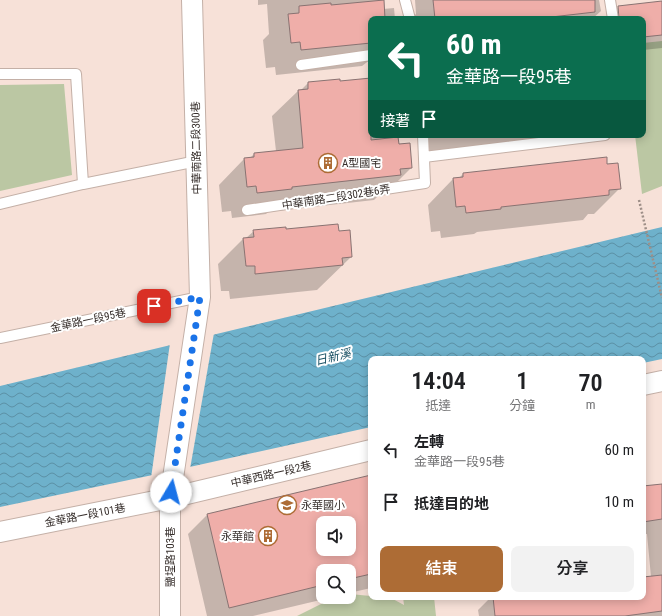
<!DOCTYPE html>
<html lang="zh-TW">
<meta charset="utf-8">
<style>
:root{--surface:#fff;--page:#f2f2f2;--text:#202124;--muted:#757577;--accent:#ad6c35}
body{margin:0;font-family:"Roboto Condensed","Noto Sans TC",sans-serif;background:var(--page);color:var(--text);height:100vh;display:flex;flex-direction:column;font-size:15px;white-space:nowrap}
*{box-sizing:border-box;margin:0}
p{font-size:13px;color:var(--muted)}
.icon{flex:none;width:22px;height:22px;fill:none;stroke:currentColor;stroke-width:2;stroke-linecap:round;stroke-linejoin:round}
.map{position:relative;flex:1;overflow:hidden}
.sheet{position:absolute;left:368px;top:356px;width:278px;height:244px;display:flex;flex-direction:column;background:var(--surface);border-radius:8px;box-shadow:0 2px 10px #0003}
.sheet>*{flex:none}
.guide{position:absolute;left:368px;top:16px;width:278px;height:122px;border-radius:8px;box-shadow:0 2px 10px #0003;background:#0b6e4f;color:#fff;overflow:hidden}
.controls{position:absolute;left:316px;top:516px;display:grid;gap:8px}
.controls a{display:grid;place-items:center;width:40px;height:40px;border-radius:8px;background:var(--surface);box-shadow:0 2px 10px #0003;font-size:20px}
.pin{position:absolute;display:grid;place-items:center;width:34px;height:34px;color:#fff;margin:-17px;border-radius:8px;box-shadow:0 2px 6px #0006}
.me{position:absolute;width:44px;margin:-22px;rotate:8deg;stroke-linejoin:round;filter:drop-shadow(0 0 3px #0008)}
.turn{display:flex;align-items:center;gap:14px;height:84px;padding:0 12px;font-size:18px}
.turn .icon{width:52px;height:52px;stroke-width:2.5}
.turn b{display:block;font-size:28px;line-height:34px}
.then{display:flex;align-items:center;height:38px;padding:0 12px;background:#0003;gap:8px;font-size:15px}
.eta{display:flex;justify-content:space-evenly;align-items:center;height:68px;text-align:center}
.eta b{font-size:24px;font-weight:600;line-height:28px}
.cta{display:flex;gap:8px;margin-top:auto;padding:8px 12px}
.cta a{flex:1;height:46px;border-radius:8px;background:var(--accent);color:#fff;font-size:16px;font-weight:600;line-height:46px;text-align:center}
.cta a+a{background:var(--page);color:var(--text)}
ul{padding:0;list-style:none}
li{display:flex;align-items:center;gap:12px;height:52px;padding:0 12px}
li div{flex:1}
li b{display:block;font-size:15px}
li em{font-style:normal}
.map>svg:first-child{display:block}
.green{fill:#bbc7a3}
.water{fill:url(#water-waves)}
.pier{fill:#f7e1d8}
.shadow{fill:#0003;fill-rule:evenodd}
.building{fill:#efaea9;stroke:#897372;fill-rule:evenodd}
.lines{fill:none;stroke-linecap:round;stroke-linejoin:round}
.service-casing{stroke:#c4b0a7;stroke-width:12}
.minor-casing{stroke:#c4b0a7;stroke-width:22}
.path{stroke:#9e8f88;stroke-width:2.5;stroke-dasharray:2 2;stroke-linecap:butt}
.service{stroke:#fff;stroke-width:10}
.minor{stroke:#fff;stroke-width:20}
.route{stroke:#1a73e8;stroke-width:7;stroke-dasharray:0 12.6}
.labels{text-anchor:middle;stroke-width:4;stroke-linejoin:round;paint-order:stroke}
.street-label{font-size:11px;fill:#362e2b;stroke:#fff}
.poi-label{font-size:11px;fill:#362e2b;stroke:#fff;text-anchor:start}
.water-label{font-size:12px;font-style:italic;fill:#164e61;stroke:#fff}
</style>
<div class="map">
<svg width="662" height="616" viewBox="0 0 662 616">
<defs>
<pattern id="water-waves" width="16" height="10" patternUnits="userSpaceOnUse"><rect width="16" height="10" fill="#6eb1cb"/><path d="M0 5q4-4 8 0t8 0" fill="none" stroke="#5b90a5"/></pattern>
</defs>
<rect width="100%" height="100%" fill="#f7e1d8"/>
<path class="green" d="M662 41V186L642 194 635 135H643V43Z
M64 84 72 175 0 191V85Z
M350 594 391 598 404 605 403 597H434L436 616H297L331 599 337 597H349Z"/>
<path class="water" d="M662 227V359L643 363V359H371V427L167 472 0 507V386Z"/>
<path class="pier" d="M214 333 190 469 151 478 170 343Z"/>
<path class="shadow" d="M258 0H383V9L394 8 395 19H371V59L362 66 276 75 275 67 266 68 263 40 269 34 267 4 258 5Z
M415 0H599L601 11 592 19H411L416 14Z
M662 2V48L643 50V19H606L618 7Z
M371 79V135H398L399 145 411 168 386 193 380 194 374 200 268 212 266 214 232 218 231 211 222 212 219 185 244 159H249L254 154 276 151 272 116 298 91 301 90 308 83 339 82Z
M423 135H589L430 156 428 139H424Z
M606 158V165L620 188 594 214H588L583 220 477 232 474 234 441 238 440 231 431 232 428 205 453 179H458L463 174Z
M285 230 338 233 351 257 317 290 230 299 229 291H221L218 264 243 239 246 238 254 231Z
M371 476V588L349 593V571H323V597H333L253 616H207L188 534 207 515ZM323 523H349V549H323Z
M662 485V616H479L478 610 491 597H643V578L651 577 647 534H643V488Z"/>
<path class="building" d="M384 0 385 19H371V43L301 50 300 42 291 43 288 14 299 13V6L331 3V5Z
M433 0H595V12L534 19H435Z
M662 1V35L643 37V19H619L618 6Z
M371 78V140L398 137 399 144 410 143 412 168 400 169 401 175 292 187V189L257 193 256 186 247 187 244 158 254 157V153L303 148 298 90 308 89V82L340 79V81Z
M607 157V164L618 163 621 189 609 190V195L501 207V209L466 213 465 206 456 207 453 178 463 177V173Z
M338 224 339 231 350 230 352 257 342 258 343 265 255 274V266H246L243 238 254 237 253 230 286 227V229Z
M371 475V574L349 579V571H323V585L229 608 207 514ZM323 523H349V549H323Z
M662 484V519L643 522V486Z
M662 575V611L625 616H495L493 597H643V577Z"/>
<g class="lines">
<defs>
<path id="service" d="M405 0 410 19
M610 0 613 19
M301 65 371 55
M0 74H76L83 184
M424 157 605 135
M0 204 83 184 197 161
M247 210 425 183 423 135
M0 338 200 297"/>
<path id="minor" d="M643 385 662 381
M0 532 170 498 371 450
M170 616V498L200 297 192 0"/>
</defs>
<use href="#service" class="service-casing"/>
<use href="#minor" class="minor-casing"/>
<path class="path" d="M639 200 662 298"/>
<use href="#service" class="service"/>
<use href="#minor" class="minor"/>
</g>
<g class="lines">
<path class="route" d="M154 306 200 297 171 492"/>
</g>
<defs>
<symbol id="building-ring" viewBox="-11 -11 22 22"><circle r="9.5" fill="#fff" stroke="#ad6c35" stroke-width="1.5"/><path d="M-4-6H4V6H1V3H-1V6H-4ZM-2.5-4.3h1.7v1.8h-1.7ZM.8-4.3h1.7v1.8H.8ZM-2.5-1h1.7V.8h-1.7ZM.8-1h1.7V.8H.8Z" fill="#ad6c35"/></symbol>
<symbol id="school-ring" viewBox="-11 -11 22 22"><circle r="9.5" fill="#fff" stroke="#ad6c35" stroke-width="1.5"/><path d="M0-5L7-2L0 1L-7-2ZM-4 1L0 2.5L4 1V4Q0 6-4 4Z" fill="#ad6c35"/></symbol>
</defs>
<g fill-rule="evenodd">
<use href="#building-ring" x="317" y="152" width="22" height="22"/>
<use href="#school-ring" x="276" y="494" width="22" height="22"/>
<use href="#building-ring" x="257" y="525" width="22" height="22"/>
</g>
<g class="labels">
<g class="street-label">
<text transform="translate(196 148) rotate(-91)" y="4">中華南路二段300巷</text>
<text transform="translate(336 197) rotate(-9)" y="4">中華南路二段302巷6弄</text>
<text transform="translate(88 320) rotate(-12)" y="4">金華路一段95巷</text>
<text transform="translate(271 474) rotate(-13)" y="4">中華西路一段2巷</text>
<text transform="translate(85 515) rotate(-11)" y="4">金華路一段101巷</text>
<text transform="translate(170 557) rotate(-90)" y="4">鹽埕路103巷</text>
</g>
<g class="poi-label">
<text x="342" y="167">A型國宅</text>
<text x="301" y="509">永華國小</text>
<text x="254" y="540" text-anchor="end">永華館</text>
</g>
<g class="water-label">
<text transform="translate(333 357) rotate(-13)" y="4">日新溪</text>
</g>
</g>
</svg>
<div class="controls">
<a><svg class="icon" aria-label="sound" viewBox="0 0 24 24"><path d="M4 9h4l5-4v14l-5-4H4zM17 9q2 3 0 6"/></svg></a>
<a><svg class="icon" aria-label="search" viewBox="0 0 24 24"><circle cx="10" cy="10" r="6"/><path d="M15 15l6 6"/></svg></a>
</div>
<div class="pin" style="left:154px;top:306px;background:#d93025"><svg class="icon" aria-label="arrive" viewBox="0 0 24 24"><path d="M6 21V4h12l-3 4 3 4H6"/></svg></div>
<svg class="me" style="left:171px;top:492px" viewBox="-20 -20 40 40"><circle r="19" fill="#fff"/><path d="M0-13L10 11 0 6-10 11z" fill="#1a73e8"/></svg>
<div class="guide">
<div class="turn"><svg class="icon" aria-label="left" viewBox="0 0 24 24"><path d="M17 20v-9H6M10 6l-5 5 5 5"/></svg><div><b>60 m</b>金華路一段95巷</div></div>
<div class="then">接著<svg class="icon" aria-label="arrive" viewBox="0 0 24 24"><path d="M6 21V4h12l-3 4 3 4H6"/></svg></div>
</div>
<section class="sheet">
<div class="eta">
<div><b>14:04</b><p>抵達</p></div>
<div><b>1</b><p>分鐘</p></div>
<div><b>70</b><p>m</p></div>
</div>
<ul>
<li><svg class="icon" aria-label="left" viewBox="0 0 24 24"><path d="M17 20v-9H6M10 6l-5 5 5 5"/></svg><div><b>左轉</b><p>金華路一段95巷</p></div><em>60 m</em></li>
<li><svg class="icon" aria-label="arrive" viewBox="0 0 24 24"><path d="M6 21V4h12l-3 4 3 4H6"/></svg><div><b>抵達目的地</b></div><em>10 m</em></li>
</ul>
<div class="cta"><a>結束</a><a>分享</a></div>
</section>
</div>
